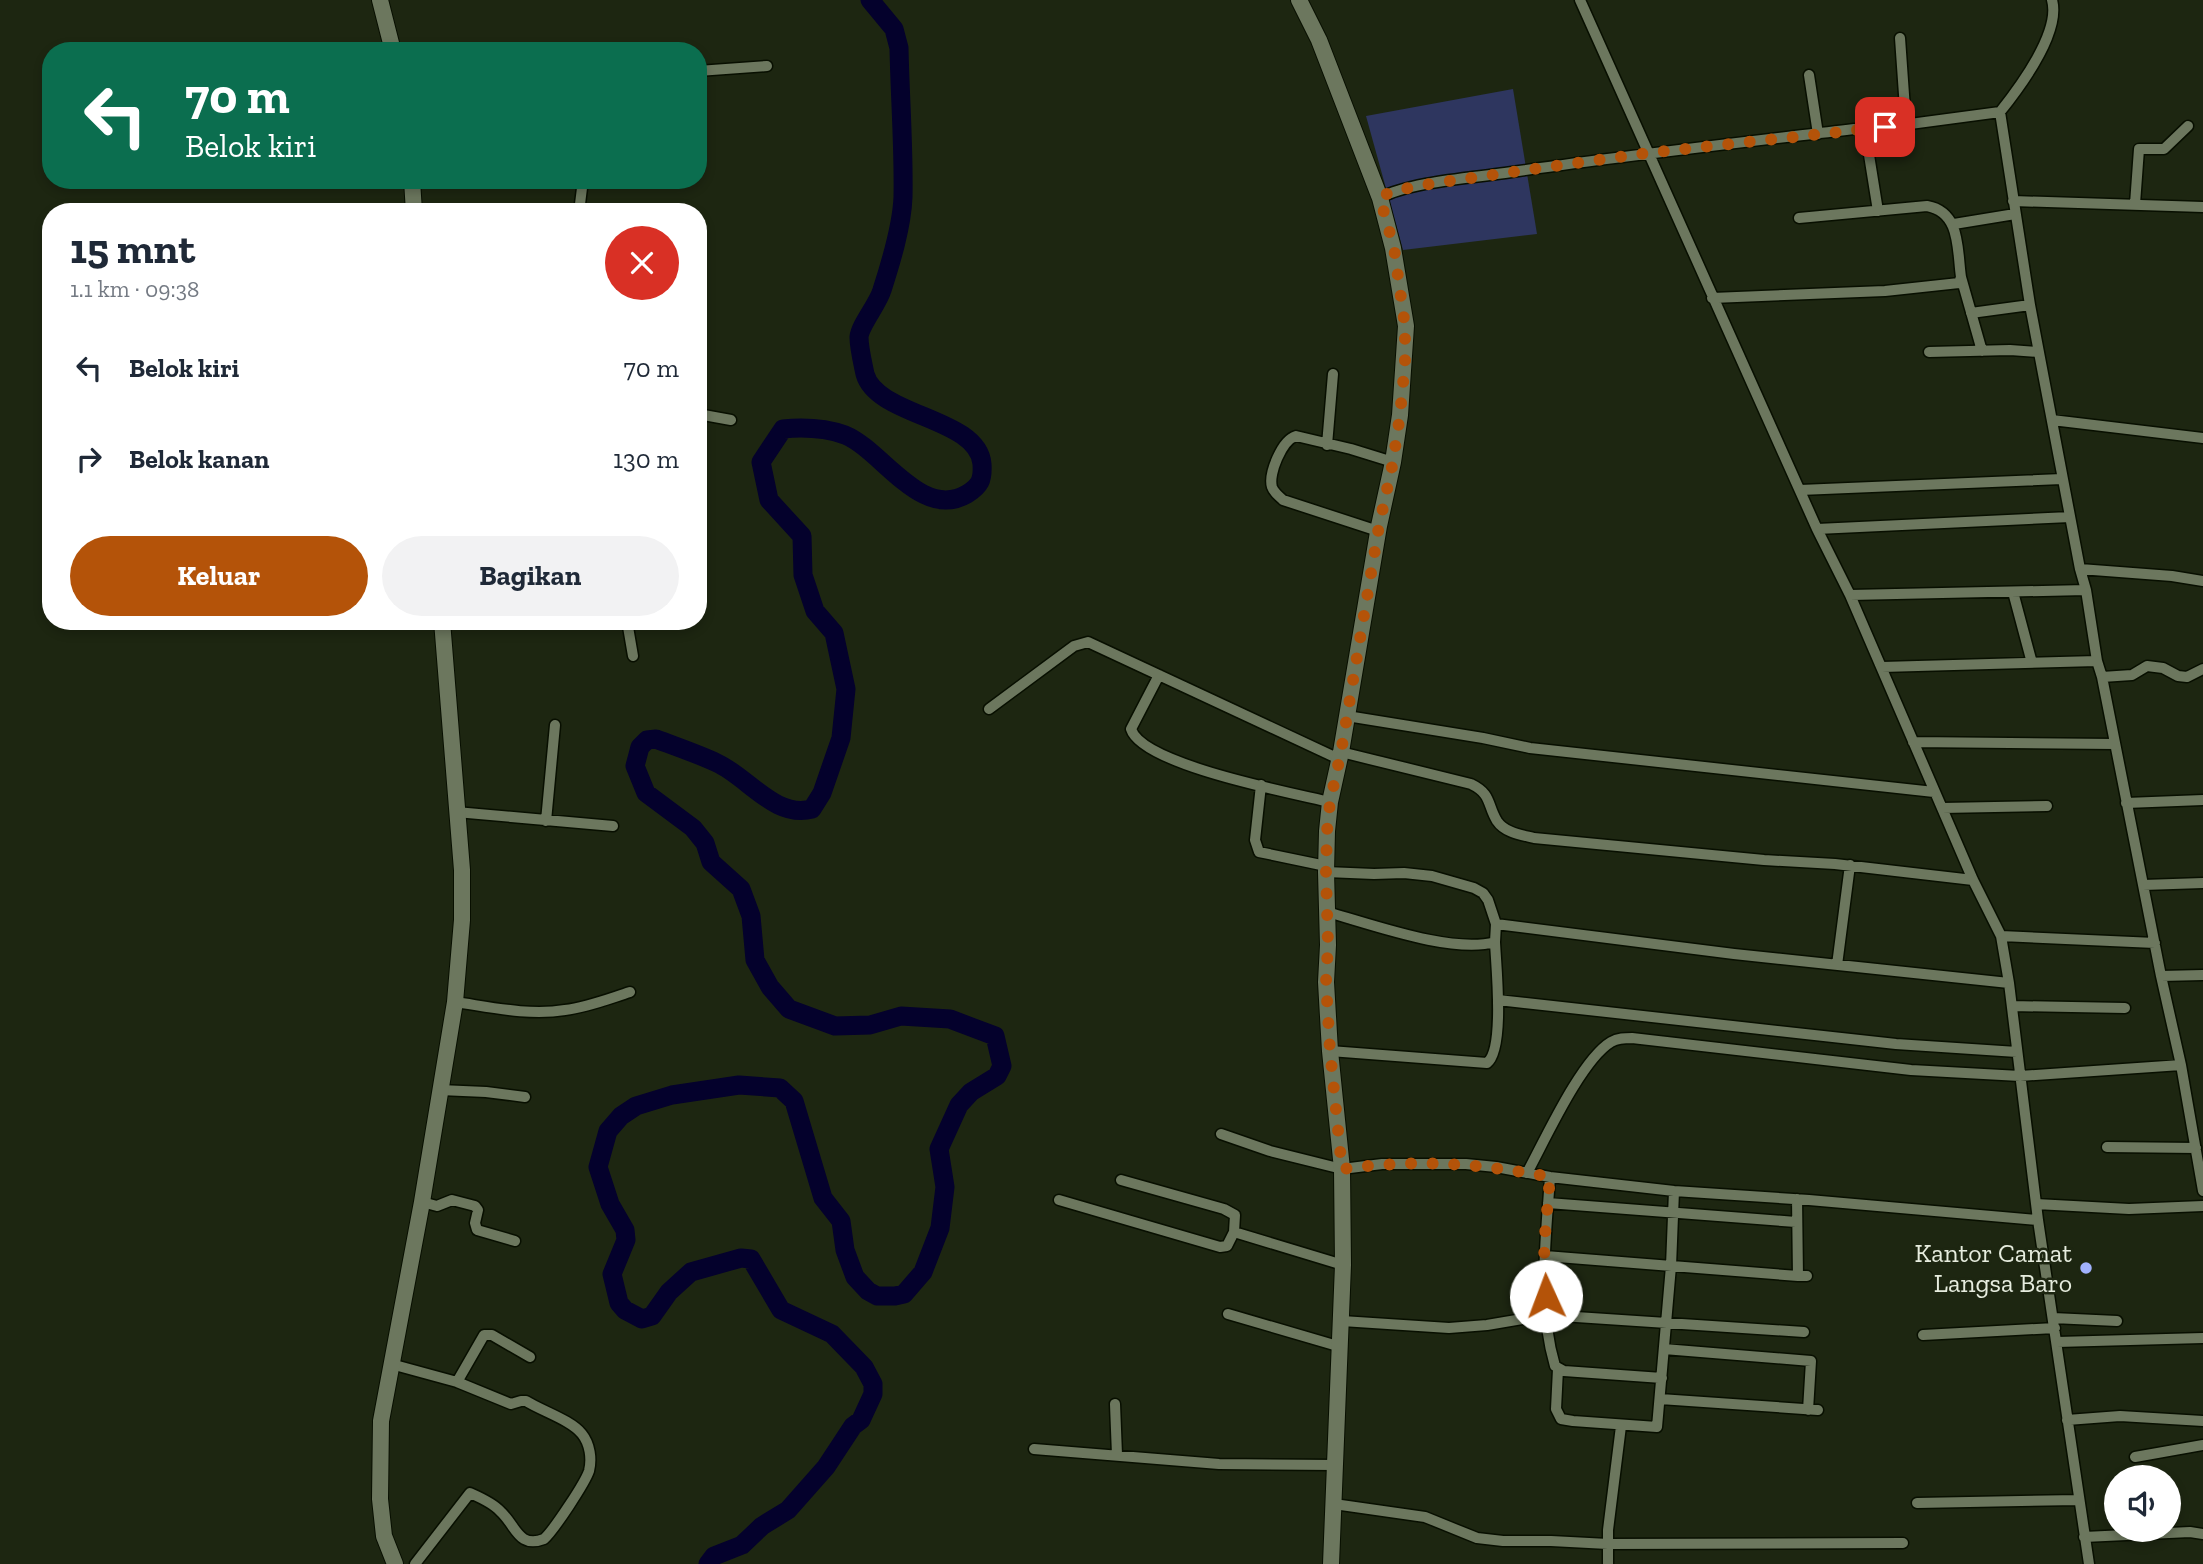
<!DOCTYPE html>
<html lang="id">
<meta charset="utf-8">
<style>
:root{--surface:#fff;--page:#f2f2f3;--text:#1f2937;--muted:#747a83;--accent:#b45309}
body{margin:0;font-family:"Zilla Slab",serif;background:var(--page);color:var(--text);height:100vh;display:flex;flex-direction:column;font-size:26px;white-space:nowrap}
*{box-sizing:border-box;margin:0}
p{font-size:23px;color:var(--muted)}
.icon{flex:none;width:38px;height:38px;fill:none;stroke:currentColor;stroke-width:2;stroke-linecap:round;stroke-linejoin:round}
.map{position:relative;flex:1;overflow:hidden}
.panel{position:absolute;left:42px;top:203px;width:665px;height:427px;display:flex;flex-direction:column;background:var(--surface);border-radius:28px;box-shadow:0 4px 10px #0003}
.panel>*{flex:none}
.hud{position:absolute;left:42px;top:42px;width:665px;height:147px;border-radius:28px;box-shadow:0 4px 10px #0003;background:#0b6e4f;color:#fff;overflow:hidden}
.controls{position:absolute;left:2104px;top:1465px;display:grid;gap:14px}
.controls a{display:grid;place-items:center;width:77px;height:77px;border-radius:50%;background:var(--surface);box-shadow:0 4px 10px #0003;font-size:35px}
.pin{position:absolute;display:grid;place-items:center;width:60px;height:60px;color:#fff;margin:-30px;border-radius:14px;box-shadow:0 4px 10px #0006}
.me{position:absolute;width:77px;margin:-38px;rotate:358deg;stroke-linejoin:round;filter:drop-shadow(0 0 5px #0008)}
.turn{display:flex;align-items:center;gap:24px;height:147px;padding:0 28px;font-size:32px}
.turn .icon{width:91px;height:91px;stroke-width:2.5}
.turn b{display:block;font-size:49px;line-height:60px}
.round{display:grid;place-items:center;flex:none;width:74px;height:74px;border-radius:37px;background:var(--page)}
.headline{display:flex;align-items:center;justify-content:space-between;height:119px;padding:0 28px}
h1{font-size:42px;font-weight:700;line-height:52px}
.button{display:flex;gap:14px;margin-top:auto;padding:14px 28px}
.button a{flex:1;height:80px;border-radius:42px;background:var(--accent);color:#fff;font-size:28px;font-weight:700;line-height:80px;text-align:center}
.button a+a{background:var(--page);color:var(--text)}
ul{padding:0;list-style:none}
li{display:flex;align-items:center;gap:21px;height:91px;padding:0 28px}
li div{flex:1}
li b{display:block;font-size:26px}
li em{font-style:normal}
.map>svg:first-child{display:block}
.green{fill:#2e365f}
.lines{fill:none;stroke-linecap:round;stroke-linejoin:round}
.river{stroke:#04012c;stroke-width:19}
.street-casing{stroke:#080f00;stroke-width:13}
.secondary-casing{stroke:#080f00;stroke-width:18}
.street{stroke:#6c775e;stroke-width:10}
.secondary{stroke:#6c775e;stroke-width:16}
.route{stroke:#b45309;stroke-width:12;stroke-dasharray:0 21.6}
.poi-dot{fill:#a1b2fd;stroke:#1d2611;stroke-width:2.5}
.labels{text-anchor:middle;stroke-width:5;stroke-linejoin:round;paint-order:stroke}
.poi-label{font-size:26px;fill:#e6ecde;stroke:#1d2611;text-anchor:end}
</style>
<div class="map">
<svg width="2203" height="1564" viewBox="0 0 2203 1564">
<rect width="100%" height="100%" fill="#1d2611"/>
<path class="green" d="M1513 89 1537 234 1403 250 1366 116Z"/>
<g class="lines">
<path class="river" d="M708 1564 714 1556 742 1545 762 1526 788 1510 826 1467 853 1426 861 1420 873 1394V1384L864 1367 832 1334 781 1310 751 1259 741 1258 691 1272 669 1292 652 1316 642 1319 625 1310 619 1303 612 1274 626 1240 625 1230 610 1204 598 1167 608 1131 621 1116 636 1106 672 1095 739 1085 780 1088 794 1101 823 1198 841 1221 845 1250 855 1277 868 1291 877 1296H895L904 1294 923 1272 940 1228 945 1187 939 1149 959 1105 971 1092 997 1076 1002 1066 995 1036 950 1019 901 1016 870 1025 835 1026 789 1009 770 987 755 960 751 916 741 889 711 862 705 843 693 828 646 793 635 766 640 747 647 740 656 739C677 747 698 754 717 763 748 777 775 819 812 809L822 793 841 738 846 689 834 633 815 611 803 575 802 536 769 500 761 462 783 429C804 427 825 428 845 435 882 450 921 521 967 494 980 486 983 480 982 464 978 417 877 417 865 374 863 364 859 348 859 337 860 325 878 304 882 290 891 262 902 226 903 197 904 148 900 98 899 48L894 29 870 0"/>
<defs>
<path id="street" d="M1580 0 1817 529 1850 595 1973 880 2001 936 2009 983 2038 1220 2089 1564
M1900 38 1906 123
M698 71 767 66
M1809 75 1818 134
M2000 112C2020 87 2061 32 2052 0
M1865 130 1878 211
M1380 198C1409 182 1471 178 1505 173 1621 156 1737 143 1854 129L1865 130 2000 112 2030 305 2080 569 2086 590 2097 661 2102 677 2161 976 2181 1065 2203 1191
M2013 201 2203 207
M2135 204 2139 149H2164L2188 126
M579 212 583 180
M1954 224 2015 214
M1961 277 1982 351
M1712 298 1885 291 1959 283 1961 277C1957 250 1961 212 1927 206L1799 218
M1971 313 2030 305
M1929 352 2010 350 2038 352
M698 414 731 420
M2052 420 2203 438
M1327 445 1333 374
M1800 490 2062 479
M1817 529 2070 517
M1378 531 1283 500C1279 496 1274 493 1272 487 1268 474 1282 440 1296 436L1351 449 1393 462
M2080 569 2172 576 2203 581
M2013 592 2032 663
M1850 595 2086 590
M627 621 633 656
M1882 667 2097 661
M1159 675 1131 729C1142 765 1293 793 1330 802
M2102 677 2132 675 2147 666 2163 668 2178 676 2187 677 2203 669
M989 709 1074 646 1088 642 1339 759
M1347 716 1483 738 1530 748 1934 792
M1913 742 2115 744
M1341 752 1471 784C1492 794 1487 805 1497 821 1505 833 1522 835 1534 838L1764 860 1835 864 1973 880
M1261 785 1255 840 1259 852 1326 866
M2126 803 2203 800
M1942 808 2047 806
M456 812 613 826
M546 821 555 725
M1326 872 1374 874 1404 873 1432 876 1474 888 1483 893 1488 900 1496 924
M2143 885 2203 883
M1327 912C1371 924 1452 954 1495 942L1496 924 1734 954 2009 983
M2001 936 2155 943
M1837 965 1850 865
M2161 976 2203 975
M1498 1000 1896 1044 2017 1052
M455 1002C490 1007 529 1016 565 1010 588 1007 608 999 630 992
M2012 1006 2125 1008
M1330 1051 1487 1063C1505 1049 1496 966 1495 942
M440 1090 486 1092 525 1097
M1221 1134 1270 1151 1342 1169 1382 1164H1466L1496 1167 1550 1177 1674 1191 1809 1200 2038 1220
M2107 1147 2196 1148
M1527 1173C1545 1140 1581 1060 1611 1042 1618 1038 1625 1038 1632 1038L1911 1070 2020 1076 2181 1065
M1550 1177C1546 1239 1537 1305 1555 1366L1564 1371 1662 1378
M1797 1199 1798 1276H1807
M1059 1200 1220 1247 1227 1246 1234 1232 1235 1215 1224 1209 1121 1180
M422 1202 437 1206 452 1200 475 1206 478 1210 475 1223 477 1230 515 1241
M1548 1203 1796 1222
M2036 1204 2129 1209 2203 1206
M1234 1232 1343 1265
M1545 1256 1798 1276
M1228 1314 1341 1347
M2053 1318 2117 1321
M1342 1321 1449 1328 1487 1325 1546 1315 1804 1332
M1923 1335 2055 1328
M2057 1342 2203 1338
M1664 1349 1811 1361 1808 1410
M391 1364 457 1382 511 1404 521 1401H526C542 1411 571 1420 582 1434 590 1444 592 1459 589 1471 585 1483 554 1530 544 1539 518 1549 516 1525 500 1511 493 1503 479 1497 470 1493L415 1564
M1558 1369 1556 1409 1561 1419 1573 1421 1657 1427 1671 1266 1674 1191
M457 1382 484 1335H492L530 1357
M1660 1399 1818 1410
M1115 1404 1117 1455
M2067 1420 2120 1416 2203 1421
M1034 1449 1219 1464 1335 1465
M2135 1457 2203 1445
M1917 1503 2078 1500
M1334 1504 1425 1517 1477 1538 1503 1541H1551L1608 1544 1903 1543
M2084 1537 2190 1532 2203 1534
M1608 1564V1530L1621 1426"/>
<path id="secondary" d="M380 0 393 51
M1299 0 1319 40 1380 198 1393 248 1406 326 1400 415 1393 462 1379 526 1341 752 1330 802 1327 831 1326 872 1328 945 1326 982 1330 1051 1342 1169 1343 1265 1331 1564
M412 180 414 212
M395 1564 384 1536 380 1499 381 1421 422 1202 455 1002 462 920V870L442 621"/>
</defs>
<use href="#street" class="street-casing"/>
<use href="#secondary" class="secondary-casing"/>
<use href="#street" class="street"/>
<use href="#secondary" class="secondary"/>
</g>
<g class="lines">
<path class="route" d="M1546 1296 1544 1246 1550 1177C1477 1163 1417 1159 1342 1169L1330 1051 1326 982 1328 945 1326 872 1327 831 1330 802 1341 752 1379 526 1393 462 1400 415 1405 363V326L1394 248 1380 198 1392 191 1435 183 1648 153 1885 127"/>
</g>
<circle class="poi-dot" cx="2086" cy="1268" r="7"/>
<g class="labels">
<g class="poi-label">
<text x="2072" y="1262">Kantor Camat<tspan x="2072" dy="30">Langsa Baro</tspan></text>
</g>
</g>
</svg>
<div class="controls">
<a><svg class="icon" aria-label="sound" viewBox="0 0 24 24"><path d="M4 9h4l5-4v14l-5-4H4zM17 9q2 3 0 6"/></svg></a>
</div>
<div class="pin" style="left:1885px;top:127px;background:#d93025"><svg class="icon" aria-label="arrive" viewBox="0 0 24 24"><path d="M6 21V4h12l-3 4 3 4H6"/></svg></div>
<svg class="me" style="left:1546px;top:1296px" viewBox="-20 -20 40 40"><circle r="19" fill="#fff"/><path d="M0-13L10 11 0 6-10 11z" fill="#b45309"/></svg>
<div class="hud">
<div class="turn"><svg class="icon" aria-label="left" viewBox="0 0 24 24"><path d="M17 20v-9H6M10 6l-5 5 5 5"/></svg><div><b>70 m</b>Belok kiri</div></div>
</div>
<section class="panel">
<div class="headline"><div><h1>15 mnt</h1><p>1.1 km · 09:38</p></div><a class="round" style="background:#d93025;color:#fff"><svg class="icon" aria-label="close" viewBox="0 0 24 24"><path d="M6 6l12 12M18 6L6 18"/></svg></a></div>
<ul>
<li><svg class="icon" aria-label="left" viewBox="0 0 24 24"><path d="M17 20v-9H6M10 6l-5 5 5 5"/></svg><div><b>Belok kiri</b></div><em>70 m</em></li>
<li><svg class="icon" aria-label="right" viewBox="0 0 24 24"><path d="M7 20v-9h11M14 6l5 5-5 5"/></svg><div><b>Belok kanan</b></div><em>130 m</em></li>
</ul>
<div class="button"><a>Keluar</a><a>Bagikan</a></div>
</section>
</div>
